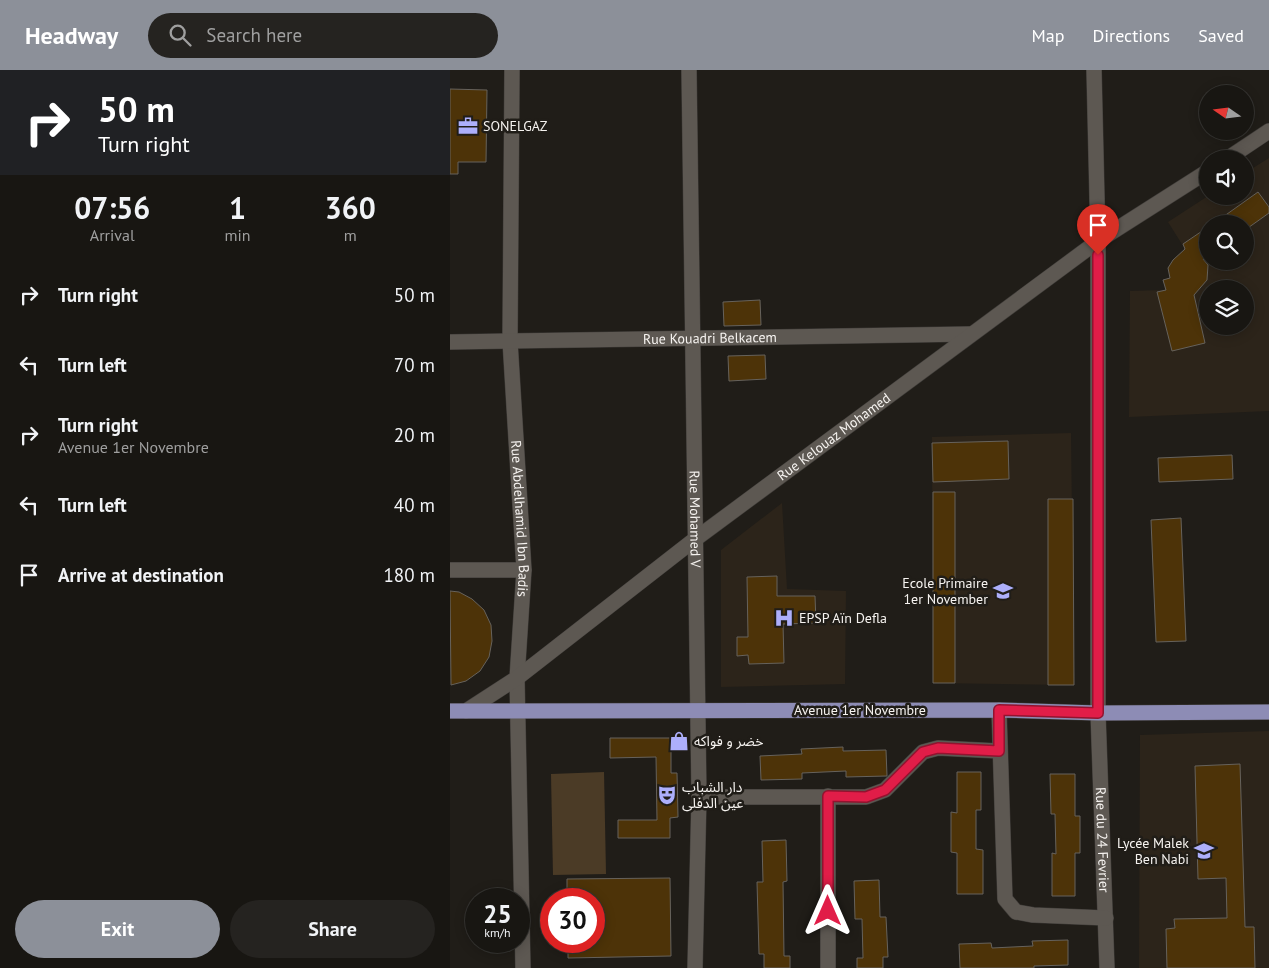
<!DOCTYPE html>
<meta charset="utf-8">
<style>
:root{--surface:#181612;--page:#252320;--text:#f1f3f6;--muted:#9f9f9f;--line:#363532;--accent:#8c9099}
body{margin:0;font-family:"PT Sans","Noto Sans Arabic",sans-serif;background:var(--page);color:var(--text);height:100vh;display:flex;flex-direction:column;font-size:19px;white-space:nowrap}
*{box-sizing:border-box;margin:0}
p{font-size:16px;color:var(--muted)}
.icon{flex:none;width:28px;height:28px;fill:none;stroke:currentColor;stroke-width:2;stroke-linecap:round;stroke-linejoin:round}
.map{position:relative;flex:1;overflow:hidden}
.panel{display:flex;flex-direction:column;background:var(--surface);width:450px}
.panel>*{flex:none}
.top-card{background:#202124;color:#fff;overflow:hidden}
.needle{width:32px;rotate:284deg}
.tools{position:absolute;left:749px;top:15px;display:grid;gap:10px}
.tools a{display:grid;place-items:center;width:55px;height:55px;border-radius:50%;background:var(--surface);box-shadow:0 2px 12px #0003,0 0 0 1px var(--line);font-size:25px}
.speed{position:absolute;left:15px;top:818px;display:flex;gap:10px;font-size:25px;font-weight:700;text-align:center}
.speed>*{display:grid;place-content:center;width:65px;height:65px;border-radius:50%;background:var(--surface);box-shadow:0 2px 12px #0003,0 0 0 1px var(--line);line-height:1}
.speed small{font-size:12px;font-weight:400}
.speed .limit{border:8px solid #d22;background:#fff;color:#111}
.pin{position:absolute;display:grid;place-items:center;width:42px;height:42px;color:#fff;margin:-51px -21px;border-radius:50% 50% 50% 0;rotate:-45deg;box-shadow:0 0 5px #0007}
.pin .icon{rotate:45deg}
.me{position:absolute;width:55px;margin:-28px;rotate:0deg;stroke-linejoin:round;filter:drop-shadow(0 0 4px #0008)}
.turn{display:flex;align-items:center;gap:18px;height:105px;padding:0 15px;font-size:22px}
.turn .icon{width:65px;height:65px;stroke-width:2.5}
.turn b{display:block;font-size:35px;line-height:42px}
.eta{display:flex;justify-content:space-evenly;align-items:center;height:85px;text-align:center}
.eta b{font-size:30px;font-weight:600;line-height:35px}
.button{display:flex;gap:10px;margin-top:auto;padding:10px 15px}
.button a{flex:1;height:58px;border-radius:30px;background:var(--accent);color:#fff;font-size:20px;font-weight:600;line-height:58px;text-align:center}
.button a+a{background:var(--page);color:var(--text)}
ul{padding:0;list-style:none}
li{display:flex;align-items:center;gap:15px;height:70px;padding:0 15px}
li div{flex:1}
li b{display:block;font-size:19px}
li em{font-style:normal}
header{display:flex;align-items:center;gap:30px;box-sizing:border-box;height:70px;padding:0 25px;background:var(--accent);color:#fff}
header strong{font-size:24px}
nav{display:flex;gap:28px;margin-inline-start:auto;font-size:18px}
.search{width:350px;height:45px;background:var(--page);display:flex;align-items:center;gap:12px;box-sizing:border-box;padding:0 18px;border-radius:28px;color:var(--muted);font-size:19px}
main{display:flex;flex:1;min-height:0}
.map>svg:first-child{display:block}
.built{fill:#2c241a;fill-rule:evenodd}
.green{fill:#4b3b26}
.building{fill:#4d3308;stroke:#66625c}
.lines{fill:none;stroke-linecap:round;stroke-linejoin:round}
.minor-casing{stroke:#3e3b38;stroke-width:16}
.major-casing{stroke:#3e3b38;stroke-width:16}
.minor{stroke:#5d5852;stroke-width:15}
.major{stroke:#8d8cb5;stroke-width:15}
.route-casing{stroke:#92132f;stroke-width:12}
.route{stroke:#e11d48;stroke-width:9}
.labels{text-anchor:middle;stroke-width:5;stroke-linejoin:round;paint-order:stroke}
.poi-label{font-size:14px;fill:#f6f3f0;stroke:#201d18;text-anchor:start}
.street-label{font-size:14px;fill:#f6f3f0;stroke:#201d18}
</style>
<header>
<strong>Headway</strong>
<div class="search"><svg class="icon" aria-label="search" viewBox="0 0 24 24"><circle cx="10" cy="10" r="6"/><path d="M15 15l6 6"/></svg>Search here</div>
<nav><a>Map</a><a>Directions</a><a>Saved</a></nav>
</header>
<main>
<section class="panel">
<div class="top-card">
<div class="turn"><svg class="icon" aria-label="right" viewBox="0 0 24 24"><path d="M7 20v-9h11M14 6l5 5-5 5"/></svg><div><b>50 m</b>Turn right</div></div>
</div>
<div class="eta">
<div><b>07:56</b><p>Arrival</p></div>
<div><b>1</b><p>min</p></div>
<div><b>360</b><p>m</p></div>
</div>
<ul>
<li><svg class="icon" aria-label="right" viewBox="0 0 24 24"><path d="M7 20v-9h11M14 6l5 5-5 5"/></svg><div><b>Turn right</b></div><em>50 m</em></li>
<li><svg class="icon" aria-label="left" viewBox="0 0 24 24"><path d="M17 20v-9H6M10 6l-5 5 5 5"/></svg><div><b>Turn left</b></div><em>70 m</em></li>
<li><svg class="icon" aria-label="right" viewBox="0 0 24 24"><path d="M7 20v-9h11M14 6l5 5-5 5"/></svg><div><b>Turn right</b><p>Avenue 1er Novembre</p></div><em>20 m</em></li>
<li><svg class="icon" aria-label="left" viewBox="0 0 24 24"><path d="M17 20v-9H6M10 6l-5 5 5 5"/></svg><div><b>Turn left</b></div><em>40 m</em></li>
<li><svg class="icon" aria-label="arrive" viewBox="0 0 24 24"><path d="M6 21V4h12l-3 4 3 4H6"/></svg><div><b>Arrive at destination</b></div><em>180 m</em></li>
</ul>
<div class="button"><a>Exit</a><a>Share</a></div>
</section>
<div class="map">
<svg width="819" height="898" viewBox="0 0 819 898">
<rect width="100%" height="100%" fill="#201d18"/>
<path class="built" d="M819 88V341L679 347 680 221 715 220 713 210 720 208 718 198 723 190 735 179 718 152 758 126H795V103ZM758 154H795V191H758ZM758 219H795V256H758Z
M621 363 624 615 483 613 482 367Z
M332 433 337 519 396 521 395 614 271 617V480Z
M819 661V898H689L690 665Z"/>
<path class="green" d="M154 702 156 804 103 805 101 704Z"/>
<path class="building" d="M0 19 37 20 36 92H8V104H0Z
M808 122 819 137V143L795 160V154H763Z
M758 157V186L753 189 758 195 757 210 744 225 755 273 722 281 707 222 716 220 713 210 720 208 718 198 723 190 735 179 733 174Z
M310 230 311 255 274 256 273 232Z
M315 285 316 309 279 311 278 286Z
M558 371 559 409 483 412 482 373Z
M782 385 783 409 709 412 708 388Z
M483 422H505V613H483Z
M598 429H623L624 615H598Z
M731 448 736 571 706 572 701 450Z
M327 506V526H365L366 553 333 554 334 593 299 594 298 585 287 586V567H298L297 507Z
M0 521 9 522 22 529 34 540 41 555 42 571 39 587 30 601 16 611 1 615Z
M160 668H221V703H227L228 747 220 748V768H168V750H207L206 687 160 688Z
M393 677V681L436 680 437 706 396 707V701L352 703V709L311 710 310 686 352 684 351 679Z
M790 694 795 857H804L805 898H717L716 859 725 858 724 849 777 848 776 808 748 809 745 696Z
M507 702H531V740H526V779L533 780V824H507V783L501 782V742L507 743Z
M600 704H625V746H630V783H625V826H602V783L606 784 605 744H601Z
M336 770 337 811 333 812 334 886H340V898H314V884H309L307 812H313L312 771Z
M220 808 221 886 118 888V871H144V829H117V809Z
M429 810 430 847H436L438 887H433V898H407V888H413L412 849H405L404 811Z
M618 870V895L584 896V898H510L509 874 541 873 542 878 583 876 582 871Z"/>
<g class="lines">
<defs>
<g id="minor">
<path id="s1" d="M62 0 60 271 74 500 67 608 73 898"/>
<path id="s2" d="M239 0 249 727 245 898"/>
<path id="s3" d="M644 0 648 171V643L657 898"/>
<path d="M777 89 819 61"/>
<path id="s4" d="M0 272 521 264"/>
<path d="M0 500H74"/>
<path d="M549 640 555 829 566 842 583 845 656 848"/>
<path id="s5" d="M16 641 67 608 244 470 648 171 758 101"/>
<path d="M249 727H416L435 720 473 682 488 678 549 681"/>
<path d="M378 898V726"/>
</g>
<path id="major" d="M0 641 549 640 648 643 819 642"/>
</defs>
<use href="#minor" class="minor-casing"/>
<use href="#major" class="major-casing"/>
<use href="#minor" class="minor"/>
<use href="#major" class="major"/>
</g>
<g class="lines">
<defs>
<path id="route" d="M378 841V726L416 727 435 720 473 682 488 678 549 681V640L648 643V185"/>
</defs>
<use href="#route" class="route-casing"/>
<use href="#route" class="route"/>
</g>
<defs>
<symbol id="office-bare" viewBox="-9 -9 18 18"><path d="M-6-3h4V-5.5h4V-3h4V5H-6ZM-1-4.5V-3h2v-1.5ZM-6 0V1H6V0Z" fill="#adaffb" stroke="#201d18" stroke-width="2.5" paint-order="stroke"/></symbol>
<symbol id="school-bare" viewBox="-9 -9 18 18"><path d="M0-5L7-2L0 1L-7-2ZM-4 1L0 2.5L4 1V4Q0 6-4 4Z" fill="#adaffb" stroke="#201d18" stroke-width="2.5" paint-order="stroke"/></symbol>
<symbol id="hospital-bare" viewBox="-9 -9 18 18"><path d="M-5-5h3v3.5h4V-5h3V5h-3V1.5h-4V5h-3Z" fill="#adaffb" stroke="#201d18" stroke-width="2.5" paint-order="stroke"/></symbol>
<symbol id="shop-bare" viewBox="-9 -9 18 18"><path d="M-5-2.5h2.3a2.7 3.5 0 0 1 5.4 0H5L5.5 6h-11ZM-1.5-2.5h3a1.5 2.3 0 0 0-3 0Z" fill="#adaffb" stroke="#201d18" stroke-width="2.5" paint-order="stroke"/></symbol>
<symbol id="theatre-bare" viewBox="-9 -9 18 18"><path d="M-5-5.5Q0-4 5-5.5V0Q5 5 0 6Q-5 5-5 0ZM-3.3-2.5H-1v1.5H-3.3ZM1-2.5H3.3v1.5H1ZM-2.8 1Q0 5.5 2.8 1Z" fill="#adaffb" stroke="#201d18" stroke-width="2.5" paint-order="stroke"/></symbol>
</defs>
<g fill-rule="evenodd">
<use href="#office-bare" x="4" y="42" width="28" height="28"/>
<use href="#school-bare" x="539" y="507" width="28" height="28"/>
<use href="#hospital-bare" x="320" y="534" width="28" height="28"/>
<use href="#shop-bare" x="215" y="657" width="28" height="28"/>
<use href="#theatre-bare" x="203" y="711" width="28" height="28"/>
<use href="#school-bare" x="740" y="767" width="28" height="28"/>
</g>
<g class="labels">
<g class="poi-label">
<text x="33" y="61">SONELGAZ</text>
<text x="538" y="518" text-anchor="end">Ecole Primaire<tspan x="538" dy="16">1er November</tspan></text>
<text x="349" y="553">EPSP Aïn Defla</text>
<text x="244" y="676">خضر و فواكه</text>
<text x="232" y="722">دار الشباب<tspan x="232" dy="16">عين الدفلى</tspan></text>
<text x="739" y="778" text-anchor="end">Lycée Malek<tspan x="739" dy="16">Ben Nabi</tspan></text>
</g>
<g class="street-label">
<text dy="5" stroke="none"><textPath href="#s4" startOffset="260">Rue Kouadri Belkacem</textPath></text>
<text dy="5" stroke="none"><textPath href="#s5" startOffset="459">Rue Kelouaz Mohamed</textPath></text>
<text dy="5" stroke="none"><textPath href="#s1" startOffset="449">Rue Abdelhamid Ibn Badis</textPath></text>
<text dy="5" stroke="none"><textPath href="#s2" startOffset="449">Rue Mohamed V</textPath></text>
<text x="410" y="645">Avenue 1er Novembre</text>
<text dy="5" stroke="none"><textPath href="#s3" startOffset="770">Rue du 24 Fevrier</textPath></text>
</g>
</g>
</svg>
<div class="tools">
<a><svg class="needle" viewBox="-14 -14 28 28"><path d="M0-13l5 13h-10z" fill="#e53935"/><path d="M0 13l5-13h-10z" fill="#9f9f9f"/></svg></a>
<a><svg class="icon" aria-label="sound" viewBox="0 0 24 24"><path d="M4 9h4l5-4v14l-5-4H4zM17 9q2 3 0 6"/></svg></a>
<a><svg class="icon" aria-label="search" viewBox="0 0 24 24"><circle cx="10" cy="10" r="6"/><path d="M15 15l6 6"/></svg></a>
<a><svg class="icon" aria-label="layers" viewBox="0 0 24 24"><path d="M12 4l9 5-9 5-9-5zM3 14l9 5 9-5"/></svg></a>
</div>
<div class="speed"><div>25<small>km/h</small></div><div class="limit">30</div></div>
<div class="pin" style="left:648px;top:185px;background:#d93025"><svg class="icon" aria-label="arrive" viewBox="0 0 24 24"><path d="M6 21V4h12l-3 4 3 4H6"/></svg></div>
<svg class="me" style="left:378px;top:841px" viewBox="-20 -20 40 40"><path d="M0-17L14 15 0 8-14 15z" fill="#e11d48" stroke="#fff" stroke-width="4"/></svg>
</div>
</main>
